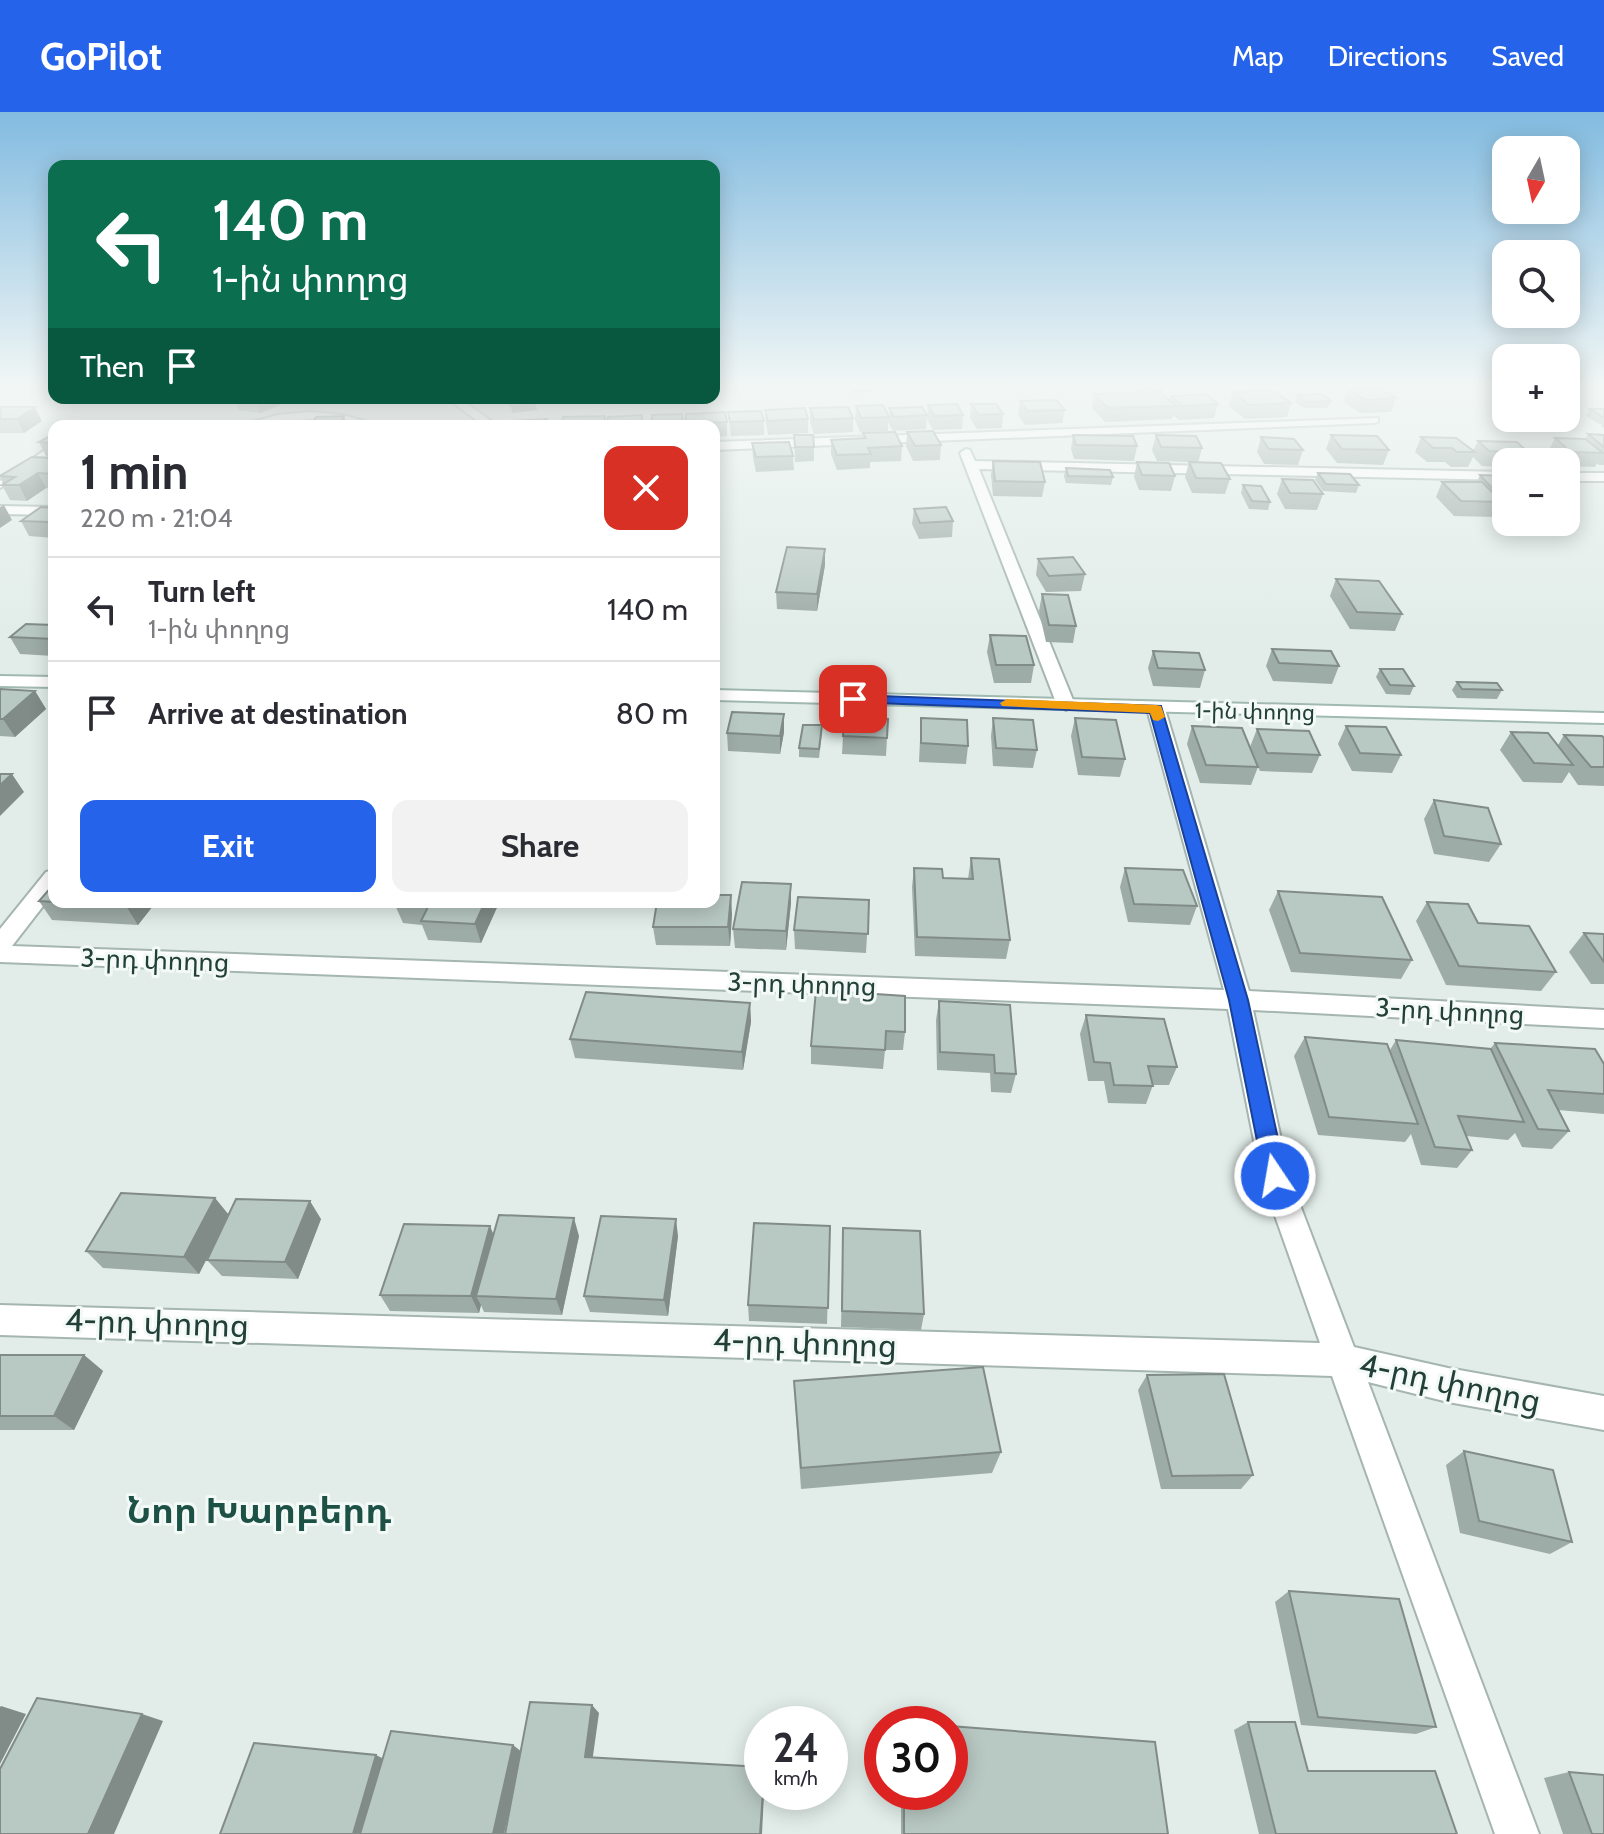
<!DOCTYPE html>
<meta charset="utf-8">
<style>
:root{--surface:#fff;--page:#f2f2f3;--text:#2b2b33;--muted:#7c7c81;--line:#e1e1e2;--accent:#2563eb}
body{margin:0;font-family:Cabin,"Noto Sans Armenian",sans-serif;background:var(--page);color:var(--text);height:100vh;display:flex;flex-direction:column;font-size:30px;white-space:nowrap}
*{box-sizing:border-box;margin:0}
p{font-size:26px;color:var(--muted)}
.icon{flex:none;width:44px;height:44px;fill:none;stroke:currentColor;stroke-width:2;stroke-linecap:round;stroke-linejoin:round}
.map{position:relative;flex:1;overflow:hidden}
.sheet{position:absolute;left:48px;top:308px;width:672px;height:488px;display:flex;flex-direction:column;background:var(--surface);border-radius:16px;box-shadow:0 4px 20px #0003}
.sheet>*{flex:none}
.hud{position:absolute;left:48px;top:48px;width:672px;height:244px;border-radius:16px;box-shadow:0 4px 20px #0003;background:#0b6e4f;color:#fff;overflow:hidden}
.needle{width:52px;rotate:189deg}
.buttons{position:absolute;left:1492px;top:24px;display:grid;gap:16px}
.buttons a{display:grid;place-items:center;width:88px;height:88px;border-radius:16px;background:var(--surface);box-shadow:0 4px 20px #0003;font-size:40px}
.speed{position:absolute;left:744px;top:1594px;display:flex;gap:16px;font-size:40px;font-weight:700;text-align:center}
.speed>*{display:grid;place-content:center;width:104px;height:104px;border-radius:50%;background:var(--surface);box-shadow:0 4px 20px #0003;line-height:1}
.speed small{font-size:20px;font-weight:400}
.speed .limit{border:12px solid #d22;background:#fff;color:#111}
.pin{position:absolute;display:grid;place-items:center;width:68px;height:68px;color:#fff;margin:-34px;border-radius:16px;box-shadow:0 4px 12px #0006}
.me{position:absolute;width:88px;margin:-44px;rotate:348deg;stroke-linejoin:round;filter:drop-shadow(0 0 6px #0008)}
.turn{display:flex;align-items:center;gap:28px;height:168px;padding:0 32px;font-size:36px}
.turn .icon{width:104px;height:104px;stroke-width:2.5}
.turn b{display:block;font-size:56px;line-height:68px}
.then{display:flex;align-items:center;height:76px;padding:0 32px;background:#0003;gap:16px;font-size:30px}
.round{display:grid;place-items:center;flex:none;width:84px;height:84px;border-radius:16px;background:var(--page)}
.head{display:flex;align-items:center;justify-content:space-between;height:136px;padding:0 32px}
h1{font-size:48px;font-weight:700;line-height:60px}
.button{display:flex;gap:16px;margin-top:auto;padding:16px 32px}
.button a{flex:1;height:92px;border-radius:16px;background:var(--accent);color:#fff;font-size:32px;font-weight:700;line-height:92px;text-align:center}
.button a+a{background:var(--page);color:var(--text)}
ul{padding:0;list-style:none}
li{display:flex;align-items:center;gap:24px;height:104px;padding:0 32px;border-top:2px solid var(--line)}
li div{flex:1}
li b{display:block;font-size:30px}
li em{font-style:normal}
header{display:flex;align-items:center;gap:48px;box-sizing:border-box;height:112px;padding:0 40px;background:var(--accent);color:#fff}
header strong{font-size:38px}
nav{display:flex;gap:44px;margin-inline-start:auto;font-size:28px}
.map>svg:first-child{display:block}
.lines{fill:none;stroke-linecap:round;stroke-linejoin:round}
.service-casing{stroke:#a5b5b0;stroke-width:4}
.minor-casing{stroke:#a5b5b0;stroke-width:4}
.secondary-casing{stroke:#a0b9b1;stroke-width:4}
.service{fill:#fff;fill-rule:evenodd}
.minor{fill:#fff;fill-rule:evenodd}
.secondary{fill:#fff;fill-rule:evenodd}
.wall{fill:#9eaca7}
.shaded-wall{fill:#818c88}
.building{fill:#b8c8c2;stroke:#818c88;stroke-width:2}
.route{fill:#2563eb;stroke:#184099;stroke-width:2}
.slow{fill:#f59e0b}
.labels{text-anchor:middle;stroke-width:6;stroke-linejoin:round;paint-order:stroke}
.far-street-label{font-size:22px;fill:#223f38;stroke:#f3f9f6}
.street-label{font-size:26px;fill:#223f38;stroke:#f3f9f6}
.near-street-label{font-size:32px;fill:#223f38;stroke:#f3f9f6}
.near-quarter-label{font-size:36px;font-weight:bold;fill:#1d5146;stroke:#f3f9f6}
</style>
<header>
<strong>GoPilot</strong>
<nav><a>Map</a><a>Directions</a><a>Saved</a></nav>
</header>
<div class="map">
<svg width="1604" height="1722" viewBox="0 0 1604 1722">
<rect width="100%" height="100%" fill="#e2ede9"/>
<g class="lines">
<defs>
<path id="service" d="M51 334H54V340L0 376V369Z"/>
<path id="minor" d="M447 286H459L498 314H484Z
M310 300 343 303 382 314 310 307 238 314 278 303Z
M1378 306V310L1374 311 714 338V330Z
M966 337 970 338 975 349 1506 360V368L979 357 1075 593 1066 598 1057 593 960 341Z
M1566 361H1604V369H1566Z
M0 394 54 395V403L0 402Z
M1156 592 1165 597 1249 879 1604 898V916L1253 898 1289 1064 1354 1235 1448 1256 1604 1284V1318L1448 1290 1368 1270 1539 1722H1495L1332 1264 0 1223V1193L1320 1231 1261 1064 1228 897 0 850V817L46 760 54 758V780L12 834 1224 878 1147 597Z"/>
<path id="secondary" d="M0 564 54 565V575L0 574Z
M714 578 1604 601V611L714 588Z"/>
</defs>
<use href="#service" class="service-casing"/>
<use href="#minor" class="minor-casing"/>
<use href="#secondary" class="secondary-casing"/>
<use href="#service" class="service"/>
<use href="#minor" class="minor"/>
<use href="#secondary" class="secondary"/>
</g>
<path class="wall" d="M851 277H873V280L852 281Z
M1134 277H1160L1162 279 1161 281 1170 288 1171 284 1218 292 1214 306 1179 308 1173 303 1172 307 1105 310 1092 296 1094 282 1136 281Z
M1348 277 1396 286 1391 300 1360 301 1344 290Z
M1233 280 1291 291 1287 305 1245 307 1229 294Z
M1297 283 1331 289 1328 296H1304L1295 290Z
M234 286H277L280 293 260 301 239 298Z
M1020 289 1065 298 1062 311 1025 313 1018 303Z
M971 292 1003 302 1002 316 977 317 970 306Z
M928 293 963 303 962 317 933 318 927 307Z
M856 294 889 304V296L927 303 926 317 893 319 888 310V319L860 320 855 308Z
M0 296 42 309 24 321H0Z
M810 296 853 306V320L814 322 810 310Z
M1590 297H1604V316L1601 314 1602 312H1599L1586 304Z
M765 298 808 307V321L768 323 766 311Z
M728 300 764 309V323L731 324Z
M682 302 683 314H652V303Z
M686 302 727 310V324L714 325V314H687Z
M907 320 941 333 940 348 913 349 906 334Z
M863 321 902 334 901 349 870 350V356L837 358 831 342V328L863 326Z
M54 322V345L46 344 39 330Z
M1588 322 1604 323V353H1599L1597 351 1595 355 1566 354V350H1559L1548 340 1555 326 1585 327Z
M794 323 814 335V349L795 350Z
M1073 323 1137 334 1134 349 1074 347 1071 337Z
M1156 323 1202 336 1198 351 1230 367 1225 382 1192 381 1185 365 1189 350 1157 349 1152 338Z
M1331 323 1389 338 1383 353 1337 351 1326 337Z
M1261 325 1303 338 1298 353 1264 352 1257 340Z
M1421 325 1473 339 1478 329 1529 341 1524 350H1506V355L1482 354 1473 345 1468 355H1451L1445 350H1427L1415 340Z
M752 331 793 344 794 358 756 360 753 346Z
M54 346V377L46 376 27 389 10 388 2 373 3 372 0 364Z
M993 349 1045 370 1042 385 993 384 991 363Z
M1137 350 1175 364 1171 379 1139 378 1134 365Z
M1066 356 1113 365 1111 373 1066 371 1064 364Z
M1318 361 1359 373 1356 381 1323 379 1315 368Z
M1480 363 1506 364V384H1495L1502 390 1494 405 1454 404 1436 385 1442 370H1477Z
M1282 367 1323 382 1317 398 1285 397 1277 382Z
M1243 373 1270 390 1268 398 1249 397 1241 381Z
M54 396V426L29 424 21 409Z
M914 397 953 409 952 425 919 427 912 412Z
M825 437V453L817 499 777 497 776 480Z
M1038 447 1085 462 1081 479 1046 480 1036 463Z
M1336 467 1402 502 1395 519 1350 517 1330 484Z
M1042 482 1076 514 1073 531 1046 530 1039 499Z
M54 513V544L20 542 10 525Z
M990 523 1034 553 1031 571H994L987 540Z
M1272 537 1339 554 1332 572 1273 569 1266 554Z
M1153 539 1205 558 1200 576 1153 574 1148 556Z
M1380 557 1414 574 1410 583 1386 582 1376 565Z
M1457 570 1502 578 1497 587 1457 586 1452 578Z
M0 577 35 579 46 597 15 625 0 624Z
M921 606 968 634 966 652 919 650Z
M993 606 1037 638 1033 656 993 654 991 624Z
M1075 606 1125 647 1120 665 1078 663 1071 624Z
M888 607 886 644 842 642 843 624Z
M1192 614 1250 635 1257 617 1320 643 1312 661 1260 659 1258 655 1251 673 1200 671 1187 632Z
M1346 614 1401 643 1392 661 1352 659 1338 632Z
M784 620 780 642 728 639 727 621Z
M1511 620 1558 633 1564 623 1604 626V674L1578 673 1569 660 1562 671 1523 670 1500 638Z
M822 622 819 646 799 645V636Z
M1434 688 1501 732 1489 750 1434 742 1424 707Z
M971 746 1010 828 1006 847 915 844 912 775 914 756 943 766 968 767Z
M1125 756 1197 794 1190 813 1128 810 1120 775Z
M1278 779 1412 848 1401 867 1291 860 1269 798Z
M869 788 866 841 795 837 794 818Z
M39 789 156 790 138 813 52 808Z
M1427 790 1478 811 1556 860 1541 879 1446 873 1416 809Z
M499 791 481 831 428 828 422 813 403 811 395 793Z
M791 791 786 838 735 836 733 817Z
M732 802 730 834 656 833 653 815Z
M1584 821 1604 822V872H1591L1569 840Z
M816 878 905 920 903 938H885L883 957 811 952V934Z
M939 889 1016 962 1011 981 991 980 990 961 937 958 936 908Z
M750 891 751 910 743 958 575 946 570 927Z
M1086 903 1177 955 1169 973H1153L1146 992 1108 991 1104 969H1088L1080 922Z
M1305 925 1390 938 1396 928 1490 937 1495 931 1604 952V1002L1558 998 1569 1019 1552 1037 1522 1035 1515 1021 1508 1028 1466 1024 1472 1038 1457 1056 1421 1053 1411 1022 1405 1030 1318 1023 1294 944Z
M215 1086 228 1103 321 1107 298 1167 222 1164 207 1148 224 1112 199 1162 103 1156 86 1139Z
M830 1114 827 1212 749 1209 748 1193Z
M843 1116 924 1202 921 1218 841 1215Z
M493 1122 579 1124 562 1203 484 1200 481 1193 479 1201 390 1199 380 1183Z
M678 1124 668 1204 590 1200 584 1184Z
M0 1243H84L103 1259 74 1318H0Z
M1147 1263 1253 1363 1241 1377H1161L1138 1278Z
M794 1269 1001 1340 992 1361 801 1377 795 1291Z
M1464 1339 1572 1430 1550 1442 1460 1421 1446 1353Z
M1289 1479 1436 1615 1416 1622 1301 1613 1275 1490Z
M1248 1610 1308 1659 1457 1722H1259L1234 1618Z
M1569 1660 1604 1722H1563L1544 1666Z
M901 1680H950L1168 1722H901Z"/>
<path class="shaded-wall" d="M259 286H277L280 293 260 301 255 288Z
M489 286H518L490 291Z
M535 291 537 298 512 301 511 294Z
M35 295 42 309 24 321 17 307Z
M344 304 347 314H339Z
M38 361 46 376 27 389 19 373Z
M4 393 12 408 0 416V395Z
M54 407V419L49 410Z
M825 437V453L817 499V482Z
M35 579 46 597 15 625 3 607Z
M718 601 719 619 714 638V616Z
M784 602V620L780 642V624Z
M12 662 24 680 0 704V673Z
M791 772V791L786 838V819Z
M731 783 732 802 730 834 728 815Z
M129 790H156L138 813 126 794Z
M485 790 499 791 481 831 475 812Z
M750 891 751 910 743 958 742 940Z
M215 1086 229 1103 199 1162 184 1145Z
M310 1089 321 1107 298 1167 285 1150Z
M574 1106 579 1124 562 1203 556 1187Z
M676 1107 678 1124 668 1204 664 1188Z
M490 1114 497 1131 476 1184 481 1193 479 1201 471 1184Z
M84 1243 103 1259 74 1318 54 1304Z
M592 1593 599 1601 592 1651 585 1645Z
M1 1594 26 1602 0 1652V1595Z
M142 1602 163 1609 114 1722H88Z
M513 1633 522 1640 504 1722H493Z
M376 1643 390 1650 369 1722H353Z
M763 1680H764L762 1722H760Z"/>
<path class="building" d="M1141 277H1160L1162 279 1144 280Z
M1349 277H1381L1396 286 1365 288Z
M1274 279 1291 291 1249 293 1233 280Z
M1160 280 1176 294 1108 296 1094 282Z
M1206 282 1218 292 1182 294 1171 284Z
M1322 282 1331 289 1306 290 1297 283Z
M523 286H531L535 291 511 294 506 288Z
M1056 288 1065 298 1027 299 1020 289Z
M957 292 963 303 934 304 928 293Z
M971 292H996L1003 302 979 303Z
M883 293 889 305 861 306 856 294Z
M1 295H35L17 307H0Z
M848 295 853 306 814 308 810 296Z
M922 295 927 303 894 305 889 296Z
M805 296 808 307 768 309 765 298Z
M1590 297H1604V305H1603Z
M761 299 764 309 730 310 728 300Z
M725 300 727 310 686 312V302Z
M682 302 683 311 652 313V303Z
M642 303V313L607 314 608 305Z
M344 304 339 314H310L316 305Z
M605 304 604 314H561L563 305Z
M547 307 546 314H512L514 309Z
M933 319 941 333 915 334 907 320Z
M895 320 902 334 868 336 871 342 837 343 831 328 866 326 863 321Z
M54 322V331L39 330Z
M1588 322 1604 323V335Z
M794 323H813L814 335H795Z
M1073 323 1133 324 1137 334 1076 333Z
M1156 323 1196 324 1202 336 1161 335Z
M1331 323 1377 324 1389 338 1342 337Z
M1261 325 1294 327 1303 338 1269 337Z
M1421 325 1456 326 1475 340H1457L1452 336H1433Z
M1555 326 1585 327 1603 341 1571 340Z
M1478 329 1517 330 1529 341 1489 339Z
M789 330 793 344 756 345 752 331Z
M32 345 54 346V362L38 361 19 373H2L15 365 0 364Z
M993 349 1040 350 1045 370 995 369Z
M1137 350 1169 351 1175 364 1142 363Z
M1189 350 1221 351 1230 367 1196 366Z
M1066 356 1110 358 1113 365 1068 364Z
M1318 361 1350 362 1359 373 1326 372Z
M1480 363 1506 364V376H1492Z
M1282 367 1313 368 1323 382 1290 381Z
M1442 370H1482L1502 390 1461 389Z
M1243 373 1261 374 1270 390 1252 389Z
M41 395 54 396V407L49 410 21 409Z
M946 395 953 409 920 411 914 397Z
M787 435 825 437 817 482 776 480Z
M1073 445 1085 462 1049 464 1038 447Z
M1336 467 1379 469 1402 502 1357 500Z
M1042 482 1068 483 1076 514 1049 513Z
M26 512 54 513V527L10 525Z
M990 523 1026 524 1034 553H996Z
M1272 537 1331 539 1339 554 1279 551Z
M1153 539 1199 541 1205 558 1158 556Z
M1380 557H1403L1414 574 1390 573Z
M1457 570 1497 571 1502 578 1462 577Z
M0 577 35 579 3 607H0Z
M732 600 784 602 780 624 727 621Z
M714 601H718L714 616Z
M845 604 888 607 887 626 843 624Z
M921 606 967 608 968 634 921 631Z
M993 606 1033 608 1037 638 996 636Z
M1075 606 1116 608 1125 647 1082 645Z
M803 613H822L819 637 799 636Z
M1192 614 1242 616 1258 655 1206 653Z
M1346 614 1386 615 1401 643 1360 641Z
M1257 617 1309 619 1320 643 1267 641Z
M1511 620 1548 621 1573 653 1534 651Z
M1564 623 1602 624 1604 626V655H1591Z
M0 662H12L0 673Z
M1434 688 1488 696 1501 732 1444 724Z
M971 746 999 747 1010 828 917 825 914 756 942 757 943 766 973 767Z
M1125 756 1183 758 1197 794 1134 792Z
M742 770 791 772 786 819 733 817Z
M54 772V790H129L126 794 39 789Z
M1278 779 1382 785 1412 848 1300 841Z
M714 783H731L728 815H653L657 790H714Z
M798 785 869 788 868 822 794 818Z
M397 790H485L475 812 421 809 428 795 395 793Z
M1427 790 1468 792 1478 811 1529 814 1556 860 1459 854Z
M1584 821 1604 822V850Z
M816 878 905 884V920L886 919 885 938 811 934Z
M586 880 750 891 742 940 570 927Z
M939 889 1010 893 1016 962 995 961 994 943 940 940Z
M1086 903 1164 907 1177 955 1148 954 1153 974 1114 973 1110 951 1094 950Z
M1305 925 1387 932 1418 1012 1329 1005Z
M1396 928 1491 937 1524 1010 1458 1004 1472 1038 1435 1035Z
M1495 931 1595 937 1604 952V982L1548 978 1569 1019 1538 1017Z
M121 1081 215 1086 184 1145 86 1139Z
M236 1087 310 1089 285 1150 207 1148Z
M499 1103 574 1106 556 1187 476 1184Z
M601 1104 676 1107 664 1188 584 1184Z
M754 1111 830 1114 828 1196 748 1193Z
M404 1112 490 1114 471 1184 380 1183Z
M843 1116 920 1119 924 1202 842 1199Z
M0 1243H84L54 1304H0Z
M983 1255 1001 1340 801 1356 794 1269Z
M1224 1262 1253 1363 1172 1364 1147 1263Z
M1464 1339 1553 1358 1572 1430 1479 1409Z
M1289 1479 1399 1487 1436 1615 1318 1605Z
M37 1586 142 1602 88 1722H0V1657Z
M530 1590 592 1593 585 1645 762 1655 763 1680 760 1722H505Z
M1248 1610H1295L1308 1659H1435L1457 1722H1276Z
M950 1614 1155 1630 1168 1722H904V1680H950Z
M391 1619 513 1633 493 1722H360Z
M254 1631 376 1643 353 1722H220Z
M1569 1660 1604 1663V1722H1592Z"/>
<linearGradient id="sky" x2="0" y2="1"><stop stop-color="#82bbe0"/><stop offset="0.53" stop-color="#f2f7f5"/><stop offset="1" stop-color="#f2f7f5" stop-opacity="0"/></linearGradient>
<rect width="1604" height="518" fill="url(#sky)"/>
<path class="route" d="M853 583 1161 594 1248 888 1286 1064 1283 1071 1275 1074 1267 1071 1264 1064 1229 888 1150 601 848 590V584Z"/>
<path class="slow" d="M1007 587 1156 593 1161 594 1165 605 1158 609 1153 608 1150 601 1002 594 1000 591Z"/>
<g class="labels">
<g class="far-street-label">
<text transform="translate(1255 599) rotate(1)" y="8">1-ին փողոց</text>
</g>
<g class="street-label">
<text transform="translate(155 848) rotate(2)" y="9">3-րդ փողոց</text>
<text transform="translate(802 872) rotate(2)" y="9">3-րդ փողոց</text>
<text transform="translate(1450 899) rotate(3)" y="9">3-րդ փողոց</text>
</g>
<g class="near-street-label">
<text transform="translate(157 1211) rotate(2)" y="11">4-րդ փողոց</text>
<text transform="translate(805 1231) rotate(2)" y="11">4-րդ փողոց</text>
<text transform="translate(1450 1271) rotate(12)" y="11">4-րդ փողոց</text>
</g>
<g class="near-quarter-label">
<text x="259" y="1411">Նոր Խարբերդ</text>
</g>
</g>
</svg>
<div class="buttons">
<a><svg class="needle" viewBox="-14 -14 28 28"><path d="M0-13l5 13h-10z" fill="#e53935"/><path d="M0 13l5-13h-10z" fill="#7c7c81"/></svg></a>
<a><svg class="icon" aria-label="search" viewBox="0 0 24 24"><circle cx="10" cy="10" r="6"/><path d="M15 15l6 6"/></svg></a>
<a>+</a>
<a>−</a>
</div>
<div class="speed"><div>24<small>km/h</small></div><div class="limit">30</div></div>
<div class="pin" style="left:853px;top:587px;background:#d93025"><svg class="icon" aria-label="arrive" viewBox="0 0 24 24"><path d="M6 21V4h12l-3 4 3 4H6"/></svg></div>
<svg class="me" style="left:1275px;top:1064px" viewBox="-20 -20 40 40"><circle r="17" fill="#2563eb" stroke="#fff" stroke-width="3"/><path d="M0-11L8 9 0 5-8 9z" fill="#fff"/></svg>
<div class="hud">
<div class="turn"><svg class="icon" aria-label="left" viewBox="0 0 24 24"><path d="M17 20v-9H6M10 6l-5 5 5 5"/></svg><div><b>140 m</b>1-ին փողոց</div></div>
<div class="then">Then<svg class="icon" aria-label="arrive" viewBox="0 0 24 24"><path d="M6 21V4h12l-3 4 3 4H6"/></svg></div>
</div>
<section class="sheet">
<div class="head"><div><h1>1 min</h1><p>220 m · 21:04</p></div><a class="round" style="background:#d93025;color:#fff"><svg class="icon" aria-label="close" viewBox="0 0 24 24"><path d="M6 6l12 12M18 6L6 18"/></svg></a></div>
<ul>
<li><svg class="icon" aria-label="left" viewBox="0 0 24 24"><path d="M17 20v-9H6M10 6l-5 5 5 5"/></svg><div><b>Turn left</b><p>1-ին փողոց</p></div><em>140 m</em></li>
<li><svg class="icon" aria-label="arrive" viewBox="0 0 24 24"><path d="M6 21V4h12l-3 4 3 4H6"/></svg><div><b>Arrive at destination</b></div><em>80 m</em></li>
</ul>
<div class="button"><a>Exit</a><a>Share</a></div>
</section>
</div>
